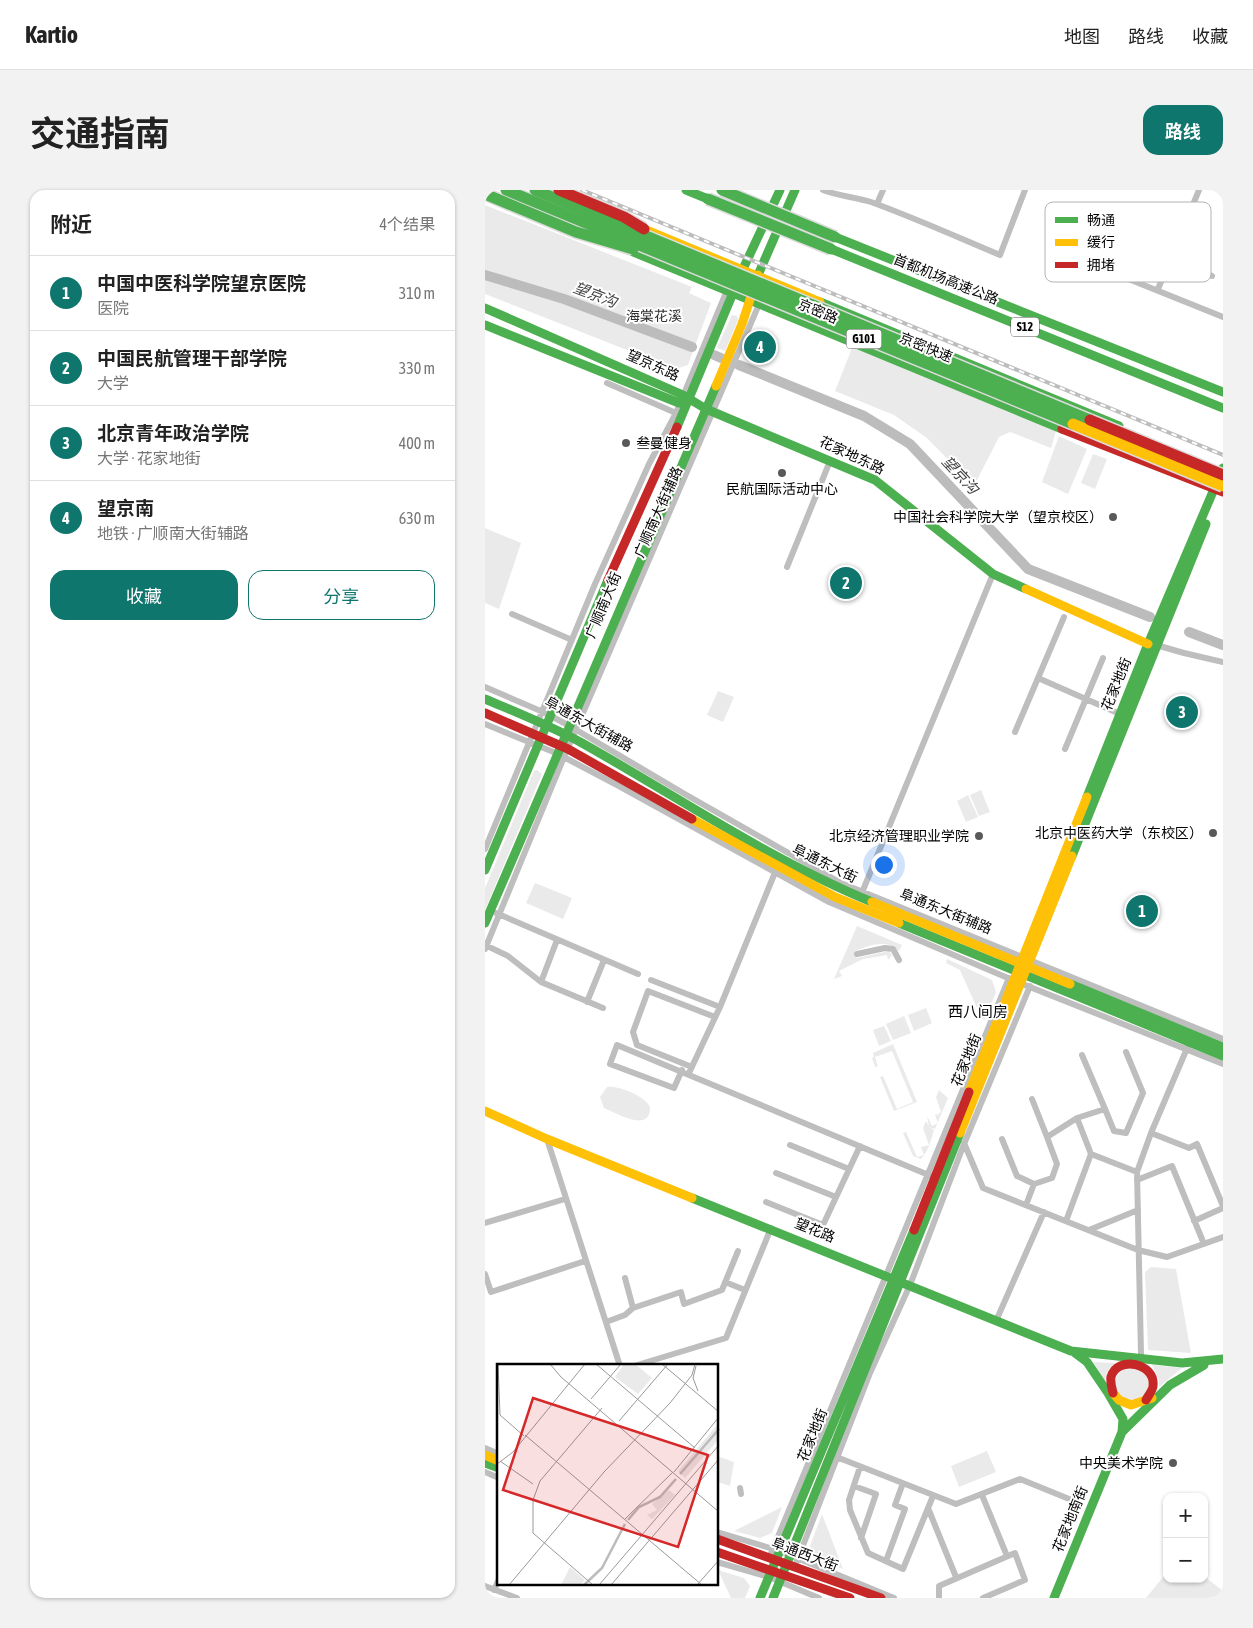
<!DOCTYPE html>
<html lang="zh">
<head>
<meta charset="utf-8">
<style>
  body { margin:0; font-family:"Asap Condensed","Noto Sans SC",sans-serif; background:#f2f2f2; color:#222 }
  .controls { position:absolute; right:15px; bottom:15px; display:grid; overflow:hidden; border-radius:10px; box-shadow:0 1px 4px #0004 }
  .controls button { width:45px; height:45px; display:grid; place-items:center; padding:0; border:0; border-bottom:1px solid #e0e0e0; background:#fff; color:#222; font:25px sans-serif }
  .you { position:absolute; left:398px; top:674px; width:18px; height:18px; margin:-12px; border:4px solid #fff; border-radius:50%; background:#1a73e8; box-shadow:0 0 0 8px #1a73e833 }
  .badge { display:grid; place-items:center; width:32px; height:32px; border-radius:50%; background:#0f766e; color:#fff; font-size:16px; font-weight:700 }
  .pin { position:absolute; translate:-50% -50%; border:2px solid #fff; box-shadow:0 1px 5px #0006 }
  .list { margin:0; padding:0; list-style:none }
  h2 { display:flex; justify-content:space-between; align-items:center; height:65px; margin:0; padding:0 20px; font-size:21px }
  h2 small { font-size:16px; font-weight:400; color:#767676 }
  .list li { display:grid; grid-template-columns:32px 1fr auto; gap:15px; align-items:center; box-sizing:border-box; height:75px; padding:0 20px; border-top:1px solid #e0e0e0 }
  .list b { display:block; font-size:19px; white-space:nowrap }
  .list p { margin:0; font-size:16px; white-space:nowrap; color:#767676 }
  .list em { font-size:16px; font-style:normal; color:#767676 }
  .actions { display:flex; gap:10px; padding:15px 20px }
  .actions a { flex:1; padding:11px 0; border:1px solid #0f766e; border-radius:15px; text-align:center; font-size:18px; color:#0f766e }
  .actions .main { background:#0f766e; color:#fff }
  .map { position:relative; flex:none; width:738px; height:1408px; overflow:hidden; border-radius:15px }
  header { display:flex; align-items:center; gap:30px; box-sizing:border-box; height:70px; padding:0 25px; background:#fff; border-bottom:1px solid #e0e0e0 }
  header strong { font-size:24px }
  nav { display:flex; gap:28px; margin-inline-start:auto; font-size:18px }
  .intro { display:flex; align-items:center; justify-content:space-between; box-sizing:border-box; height:120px; padding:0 30px }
  h1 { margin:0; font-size:35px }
  .button { padding:12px 22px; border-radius:15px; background:#0f766e; color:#fff; font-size:18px; font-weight:700 }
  main { display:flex; gap:30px; padding:0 30px }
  aside { flex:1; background:#fff; border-radius:15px; box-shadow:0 1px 4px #0004 }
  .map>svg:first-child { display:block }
</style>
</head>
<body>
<header>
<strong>Kartio</strong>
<nav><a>地图</a><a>路线</a><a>收藏</a></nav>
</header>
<div class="intro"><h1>交通指南</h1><a class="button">路线</a></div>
<main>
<aside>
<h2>附近<small>4个结果</small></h2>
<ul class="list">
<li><span class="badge">1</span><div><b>中国中医科学院望京医院</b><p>医院</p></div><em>310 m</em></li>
<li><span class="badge">2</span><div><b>中国民航管理干部学院</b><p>大学</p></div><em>330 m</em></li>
<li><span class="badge">3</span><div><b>北京青年政治学院</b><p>大学 · 花家地街</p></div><em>400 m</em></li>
<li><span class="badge">4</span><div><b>望京南</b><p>地铁 · 广顺南大街辅路</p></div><em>630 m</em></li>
</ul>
<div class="actions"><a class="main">收藏</a><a>分享</a></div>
</aside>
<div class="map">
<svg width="738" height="1408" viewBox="0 0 738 1408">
  <rect width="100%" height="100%" fill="#fff"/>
  <path fill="#eaeaea" d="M 0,15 L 207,97 L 204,103 L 226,113 L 203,175 L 190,179 L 0,104 Z
    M 247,125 L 252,126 L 253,130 L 240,161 L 232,158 Z
    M 371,148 L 573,234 L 566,258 L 525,242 L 514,247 L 489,296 L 442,248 L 409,225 L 350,201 Z
    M 574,246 L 602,259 L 583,304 L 557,292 Z
    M 608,264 L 622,269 L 610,299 L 596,293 Z
    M 0,338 L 36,353 L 14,419 L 0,413 Z
    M 233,501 L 249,507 L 238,532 L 222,525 Z
    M 52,580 L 57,584 L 0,720 L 0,698 L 49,581 Z
    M 496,600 L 505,622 L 494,626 L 485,605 Z
    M 483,605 L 493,627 L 481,632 L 472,611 Z
    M 50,693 L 87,708 L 78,729 L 41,713 Z
    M 372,736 L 417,755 L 414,761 C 401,749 385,755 370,761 L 372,768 L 404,761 L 407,765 L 403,770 L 402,765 L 378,769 L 354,781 L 357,786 L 349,789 Z
    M 462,769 L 507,790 L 511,802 L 500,830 L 497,829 L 475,780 L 461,773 Z
    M 441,818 L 447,833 L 429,841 L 423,825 Z
    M 419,826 L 426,843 L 408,850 L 401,834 Z
    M 399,836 L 406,851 L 394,856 L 388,840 Z
    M 408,854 L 432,912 L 409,921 L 395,887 L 398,886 L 412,919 L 428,912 L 407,861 L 390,867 L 393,876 L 390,877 L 387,868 L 389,867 L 388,863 Z
    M 122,897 C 133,895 160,906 165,917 C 166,944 131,923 119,918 L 115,907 Z
    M 454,900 L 463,908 L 450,939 L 444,937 L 449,940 C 446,951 443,961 436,969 L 428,966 L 418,943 L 421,942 L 432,967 L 439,965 L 436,957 L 444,955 L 438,938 L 441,931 L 444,936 L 442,926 L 447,936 L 453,933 L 450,925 L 452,924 L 454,927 L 453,924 L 456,922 L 451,907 Z
    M 666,1077 L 691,1079 L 706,1163 L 663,1160 L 660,1082 Z
    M 608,1172 L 632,1173 L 624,1179 L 620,1191 Z
    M 667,1175 L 697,1178 L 674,1197 L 674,1190 Z
    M630 1194a17 17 0 1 1 34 0a17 17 0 1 1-34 0Z
    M 502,1261 L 511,1282 L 474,1297 L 466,1276 Z
    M 232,1266 L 249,1272 L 245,1296 L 233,1292 Z
    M 297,1317 L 287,1343 L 275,1348 L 249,1341 Z
    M 337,1324 L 358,1379 L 330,1367 L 325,1356 Z
    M 233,1380 L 259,1388 L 265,1396 L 260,1408 L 246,1408 Z
    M 682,1382 L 682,1389 L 719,1389 L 719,1386 L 738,1401 L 738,1408 L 661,1408 Z"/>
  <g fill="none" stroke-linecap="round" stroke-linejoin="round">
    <path stroke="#bcbcbc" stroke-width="10" d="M 0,85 L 79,109 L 207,157
      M 229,165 L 236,168
      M 254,175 L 379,226 L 425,254 L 543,379 L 665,427
      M 704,442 L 738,455"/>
    <path stroke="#bebebe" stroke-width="6" d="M 338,0 C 353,6 370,7 386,12 C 430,28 472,47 515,65 L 540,0
      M 392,14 L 398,0
      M 564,57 L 738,127
      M 686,68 L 727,86
      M 673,99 L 714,0
      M 122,193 L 191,223
      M 302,377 L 345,271
      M 27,424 L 87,450
      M 671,455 L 699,463 L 738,472
      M 553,488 L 635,524
      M 0,497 L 58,522 L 83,535 L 198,603 L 356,693 L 738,849
      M 0,534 L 71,563 L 132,595 L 344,712 L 530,791 L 738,874
      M 530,542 L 579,427
      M 580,559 L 618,468
      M 0,659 L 110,394 L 164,274 L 191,223 L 243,98
      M 376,705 L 508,384
      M 11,723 L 153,784
      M 0,755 L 23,766 L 56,792 L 118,818
      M 0,759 L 79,567 L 275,112
      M 372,764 L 400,758 L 408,759 L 414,770
      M 166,790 L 235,817
      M 56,792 L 72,750
      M 102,812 L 119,770
      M 207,877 L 152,855 L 148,842 L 163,801 L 230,827
      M 197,880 L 189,898 L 125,874 L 132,855 L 446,986
      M 204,883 L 235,817 L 291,680
      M 547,909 L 562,947
      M 620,919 L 629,941 L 641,943 L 658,903 L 641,862
      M 666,943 L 704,958 L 712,954 L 738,1016
      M 62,949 L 135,1176
      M 517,949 L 532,986 L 549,994
      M 479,953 L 498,998 L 653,1060 L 682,1067 L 738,1047
      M 305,955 L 364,979
      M 606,964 L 652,982
      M 291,983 L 351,1007
      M 652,990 L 687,976 L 719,1054
      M 281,1012 L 338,1035 L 375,956
      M 541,1015 L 549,994 L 567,988 L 572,974 L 562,947 L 592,928 L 620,919 L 597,865
      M 581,1031 L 606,964 L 592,928
      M 709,1031 L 738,1018
      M 0,1033 L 80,1009
      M 604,1040 L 653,1020
      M 0,1084 L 6,1102 L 100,1071
      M 140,1088 L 148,1118
      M 240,1092 L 260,1100
      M 511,1131 L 559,1022
      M 121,1132 L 140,1125 L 148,1118 L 196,1102 L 199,1114 L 237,1100 L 253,1061
      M 651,1172 L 656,1164 L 652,982 L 666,943 L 703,856
      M 149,1176 L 241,1148 L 286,1038
      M 0,1258 L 14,1264
      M 349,1266 L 471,1314 L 535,1289 L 594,1313
      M 375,1277 L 364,1310 L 365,1320 L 383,1363 L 418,1379 L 448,1306
      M 0,1282 L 14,1288
      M 369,1296 L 391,1304 L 376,1348
      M 255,1298 L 256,1304
      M 497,1305 L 522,1366
      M 443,1318 L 471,1387
      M 232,1342 L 295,1361 L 409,1408
      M 285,1366 L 524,788
      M 401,1371 L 420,1319 L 410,1315 L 418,1293
      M 232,1372 L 284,1387 L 334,1408
      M 310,1376 L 385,1183 L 425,1095 L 479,954 L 545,796
      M 0,1396 L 32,1408
      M 9,1400 L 14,1389
      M 454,1408 L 454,1396 L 530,1363 L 540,1390 L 498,1408"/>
    <path stroke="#4caf50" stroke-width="9" d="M 201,0 L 223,9
      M 350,47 L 738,202
      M 141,59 L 577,239
      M 346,59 L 738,218
      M 258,79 L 295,0
      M 273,85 L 310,0
      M 335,112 L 634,236
      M 0,118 L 198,205 L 221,219 L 390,290 L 508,384 L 541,399
      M 0,135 L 194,213 L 204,210
      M 192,237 L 258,79
      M 0,509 C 33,523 66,536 97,553 C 193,607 285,670 387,712
      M 602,607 L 663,454 L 738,278
      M 587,666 L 721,334
      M 0,680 L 123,390
      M 0,733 L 231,196
      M 414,733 L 738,866
      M 585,794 L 738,857
      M 207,1008 L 586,1161 L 697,1173 L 738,1169
      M 637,1242 L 685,1195 L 719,1175
      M 0,1273 L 14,1278
      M 275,1408 L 429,1040
      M 288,1408 L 475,943
      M 569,1408 L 637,1242 L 638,1229 L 623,1203 L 602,1172 L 590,1163"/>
    <path stroke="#ffc107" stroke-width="9" d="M 65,0 L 80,6
      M 154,37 L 335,112
      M 231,196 L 257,134 L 273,85
      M 541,399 L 663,454
      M 207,629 L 350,707 L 414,733
      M 387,712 L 585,794
      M 484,902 L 602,607
      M 0,921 L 62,949 L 207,1008
      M 475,943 L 587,666
      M 628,1203 L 634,1210 L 646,1215 L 667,1208
      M 0,1265 L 14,1271"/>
    <path stroke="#c62828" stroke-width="9" d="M 577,239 L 738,302
      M 123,390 L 192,237
      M 0,523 L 83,559 L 207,629
      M 429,1040 L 484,902
      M 628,1203 C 627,1198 625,1192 626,1187 C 632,1165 671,1173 668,1196 C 668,1200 663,1206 661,1210
      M 232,1349 L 396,1408
      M 232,1362 L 365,1408"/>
    <g stroke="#bdbdbd" stroke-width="4">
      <path id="rail" d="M 97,0 L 738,265"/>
    </g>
    <use href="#rail" stroke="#fff" stroke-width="2" stroke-dasharray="5.5" stroke-linecap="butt"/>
    <g stroke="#dbdbdb" stroke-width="14" stroke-linecap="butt">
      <path id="fast-bridge" d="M 21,0 L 588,234
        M 50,0 L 605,230
        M 237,0 L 350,47
        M 0,4 L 91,42 L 148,59
        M 223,9 L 346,59"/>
    </g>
    <g stroke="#dbdbdb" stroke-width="14" stroke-linecap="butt">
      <path id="slow-bridge" d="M 588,234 L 738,296"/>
    </g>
    <g stroke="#dbdbdb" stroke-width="14" stroke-linecap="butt">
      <path id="jam-bridge" d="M 74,0 L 139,27 L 159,39
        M 605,230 L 738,285"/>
    </g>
    <use href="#fast-bridge" stroke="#4caf50" stroke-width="11"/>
    <use href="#slow-bridge" stroke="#ffc107" stroke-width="11"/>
    <use href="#jam-bridge" stroke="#c62828" stroke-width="11"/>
  </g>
  <g fill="#595959" stroke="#fff" stroke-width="2">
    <circle cx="141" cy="253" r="5"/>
    <circle cx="297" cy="283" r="5"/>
    <circle cx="628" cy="327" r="5"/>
    <circle cx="728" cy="643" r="5"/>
    <circle cx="494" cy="646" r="5"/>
    <circle cx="688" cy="1273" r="5"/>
  </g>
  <g text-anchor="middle" stroke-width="4" stroke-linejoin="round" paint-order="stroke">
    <g fill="#fff" stroke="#4c4c4c" stroke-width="1">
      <rect x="526" y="127.5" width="28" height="19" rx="4"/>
      <rect x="361.5" y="139.5" width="35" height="19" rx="4"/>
    </g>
    <g font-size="12" font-weight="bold" fill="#000">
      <text x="540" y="141">S12</text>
      <text x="379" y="153">G101</text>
    </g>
    <g font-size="14" fill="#000" stroke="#fff">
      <text transform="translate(461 89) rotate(22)" y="5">首都机场高速公路</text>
      <text transform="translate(333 121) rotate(23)" y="5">京密路</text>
      <text transform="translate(441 157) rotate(22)" y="5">京密快速</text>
      <text transform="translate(168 175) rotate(24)" y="5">望京东路</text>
      <text transform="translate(367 265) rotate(25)" y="5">花家地东路</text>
      <text transform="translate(173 322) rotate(-66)" y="5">广顺南大街辅路</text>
      <text transform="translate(118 415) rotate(-67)" y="5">广顺南大街</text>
      <text transform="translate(631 494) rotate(-68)" y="5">花家地街</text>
      <text transform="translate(104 534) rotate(29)" y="5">阜通东大街辅路</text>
      <text transform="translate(340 673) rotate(26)" y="5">阜通东大街</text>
      <text transform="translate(461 721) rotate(22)" y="5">阜通东大街辅路</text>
      <text transform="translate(481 870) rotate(-68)" y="5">花家地街</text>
      <text transform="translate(330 1040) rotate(22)" y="5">望花路</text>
      <text transform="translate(327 1245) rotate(-68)" y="5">花家地街</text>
      <text transform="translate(585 1329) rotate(-68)" y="5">花家地南街</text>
      <text transform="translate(320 1364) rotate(21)" y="5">阜通西大街</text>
    </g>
    <g font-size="14" fill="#303030" stroke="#fff">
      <text x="169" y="131">海棠花溪</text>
    </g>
    <g font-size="14" fill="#000" stroke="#fff" text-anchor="end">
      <text x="151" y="258" text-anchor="start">叁曼健身</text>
      <text x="297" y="304" text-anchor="middle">民航国际活动中心</text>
      <text x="618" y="332">中国社会科学院大学（望京校区）</text>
      <text x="718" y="648">北京中医药大学（东校区）</text>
      <text x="484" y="651">北京经济管理职业学院</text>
      <text x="678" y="1278">中央美术学院</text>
    </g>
    <g font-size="15" font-style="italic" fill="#414141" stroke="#fff">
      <text transform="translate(110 105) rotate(21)" y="5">望京沟</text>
      <text transform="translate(475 285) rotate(47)" y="5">望京沟</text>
    </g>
    <g font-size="15" fill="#000" stroke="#fff">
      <text x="493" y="827">西八间房</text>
    </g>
  </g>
  <g transform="translate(12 1174)">
    <rect width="221" height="221" fill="#fff"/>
    <path d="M 127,0 L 138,0 L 155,14 L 141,30 L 118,13 ZM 221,60 L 221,76 L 188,114 L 181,107 ZM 172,126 L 178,131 L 155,155 L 150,151 L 160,146 L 155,140 ZM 73,203 L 88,216 L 83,221 L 64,221 Z" fill="#eaeaea"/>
    <path fill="none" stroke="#bcbcbc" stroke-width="2.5" d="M 183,110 L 222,65M 131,156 L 142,143 L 163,133 L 179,115M 87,221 L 105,204 L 128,160"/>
    <path fill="none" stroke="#999" stroke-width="1" d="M 1,0 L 3,51 L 27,72M 53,0 L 64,13 L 222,148M 99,0 L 198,84M 165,0 L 222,48M 199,2 L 196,14 L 201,27M 94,35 L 124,0M 122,57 L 171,0M 28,71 L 205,221M 3,97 L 36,120M 0,100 L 16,88 L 88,0M 177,108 L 222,53M 128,155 L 176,108M 12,221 L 107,108 L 173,39 L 195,11 L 198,0M 96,221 L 36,169 L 36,136 L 43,117 L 105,44M 102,221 L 222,81M 114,221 L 222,95M 200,221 L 222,196"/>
    <path fill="#d62828" fill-opacity="0.15" stroke="#d62828" stroke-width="2.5" d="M 36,34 L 211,91 L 181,183 L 6,126 Z"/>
    <rect width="221" height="221" fill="none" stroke="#000" stroke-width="2.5"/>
  </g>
  <rect x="560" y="12" width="166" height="80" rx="8" fill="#fff" stroke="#b2b2b2" stroke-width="1"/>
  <rect x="570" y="27" width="23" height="6" fill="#4caf50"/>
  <rect x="570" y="49" width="23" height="7" fill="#ffc107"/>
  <rect x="570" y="72" width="23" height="6" fill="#c62828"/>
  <g font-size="14" fill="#000">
    <text x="602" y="35">畅通</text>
    <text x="602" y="57">缓行</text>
    <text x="602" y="80">拥堵</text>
  </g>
</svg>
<div class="controls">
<button>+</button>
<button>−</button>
</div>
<div class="you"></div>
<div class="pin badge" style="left:657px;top:721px">1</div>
<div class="pin badge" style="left:361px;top:393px">2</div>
<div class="pin badge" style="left:697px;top:522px">3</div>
<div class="pin badge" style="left:275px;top:157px">4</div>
</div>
</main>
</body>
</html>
